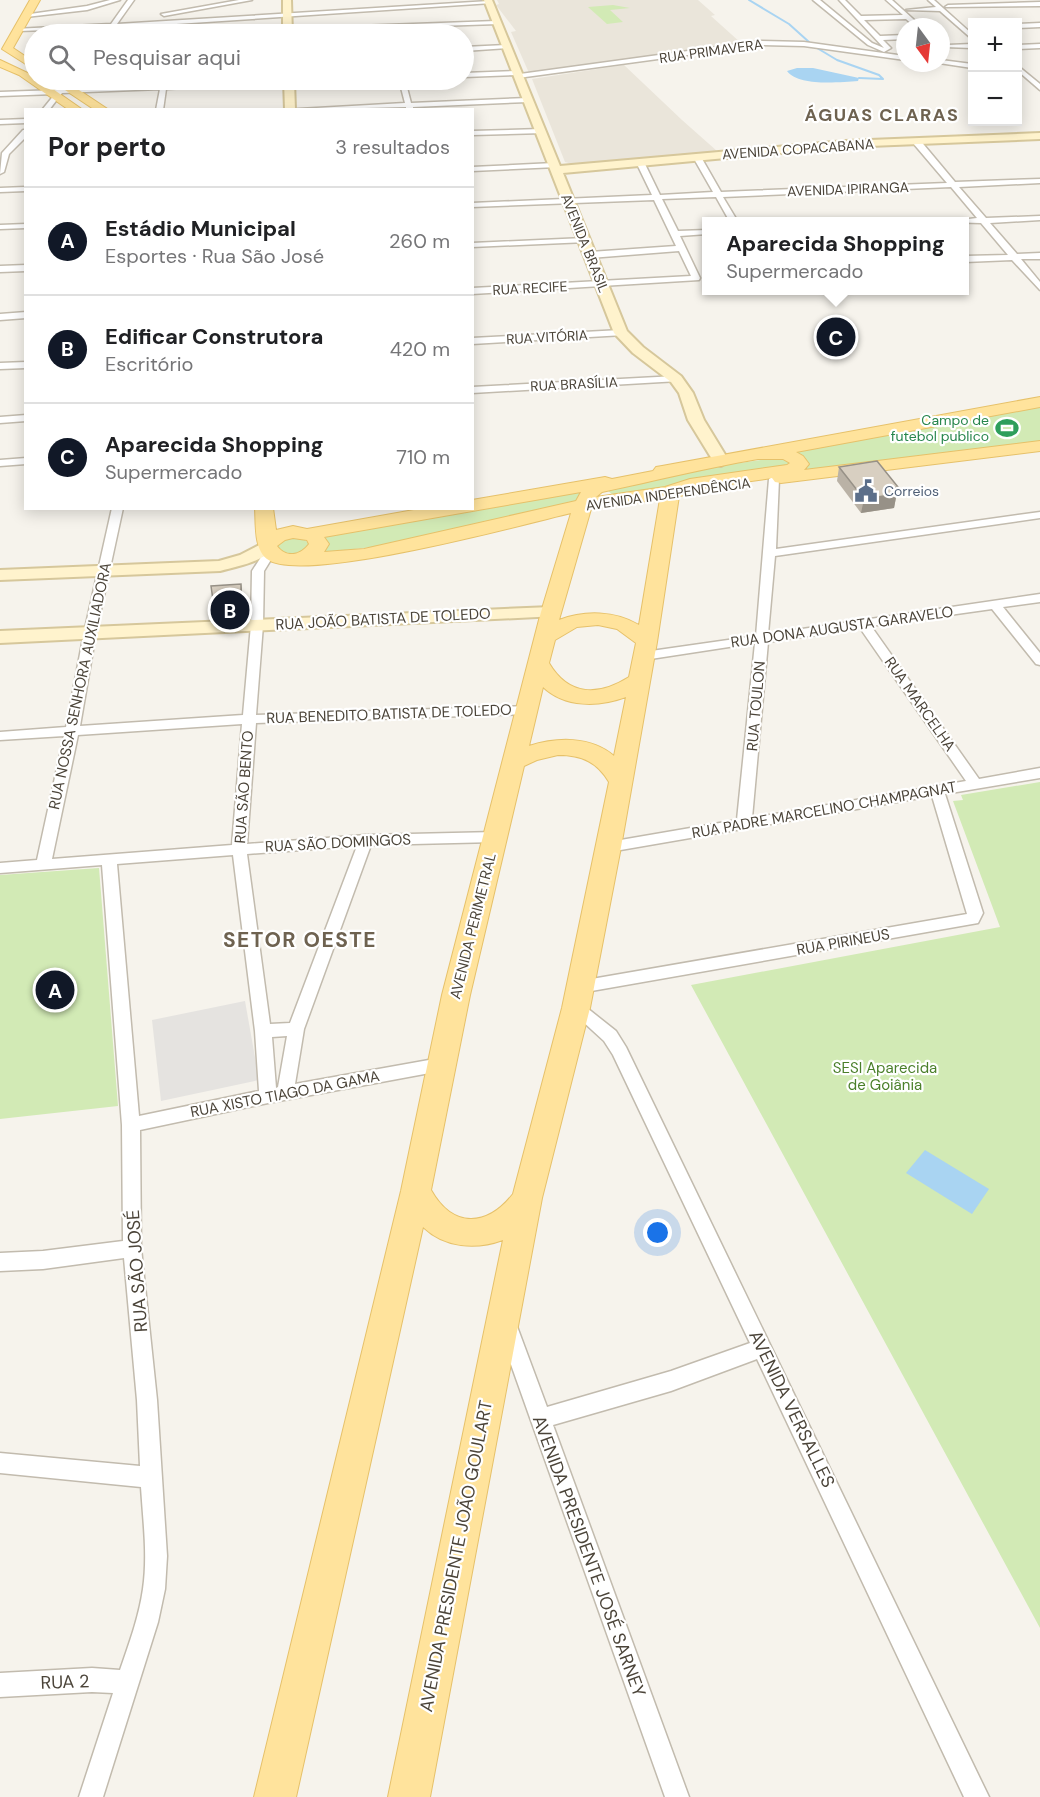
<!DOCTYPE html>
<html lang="pt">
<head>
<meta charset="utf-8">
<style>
  body { margin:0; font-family:"DM Sans",sans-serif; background:#f2f2f2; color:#202124 }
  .controls { position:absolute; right:18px; top:18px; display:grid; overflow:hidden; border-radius:0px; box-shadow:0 3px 15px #0003 }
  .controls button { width:54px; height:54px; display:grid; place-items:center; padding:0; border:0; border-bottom:2px solid #e0e0e0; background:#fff; color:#202124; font:30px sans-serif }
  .compass { position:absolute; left:896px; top:18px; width:54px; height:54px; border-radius:50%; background:#fff; box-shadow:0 3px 15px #0003; rotate:165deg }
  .you { position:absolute; left:658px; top:1233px; width:21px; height:21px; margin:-15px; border:4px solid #fff; border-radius:50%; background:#1a73e8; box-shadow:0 0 0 9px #1a73e833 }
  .badge { display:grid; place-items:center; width:39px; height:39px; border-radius:50%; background:#111827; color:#fff; font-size:20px; font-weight:700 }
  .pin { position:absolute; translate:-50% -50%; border:3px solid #fff; box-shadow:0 2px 6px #0006 }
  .popup { position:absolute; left:702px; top:217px; width:267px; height:78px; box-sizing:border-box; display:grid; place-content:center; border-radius:0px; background:#fff; filter:drop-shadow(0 2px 4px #0005); font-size:20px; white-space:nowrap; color:#757577 }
  .popup b { font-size:22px; color:#202124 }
  .popup::after { content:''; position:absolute; left:50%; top:100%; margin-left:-12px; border:12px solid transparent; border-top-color:#fff }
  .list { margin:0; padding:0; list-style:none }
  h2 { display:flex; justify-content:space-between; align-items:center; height:78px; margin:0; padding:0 24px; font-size:26px }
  h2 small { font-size:20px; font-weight:400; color:#757577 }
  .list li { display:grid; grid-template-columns:39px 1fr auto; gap:18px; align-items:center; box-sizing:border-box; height:108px; padding:0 24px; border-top:2px solid #e0e0e0 }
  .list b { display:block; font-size:22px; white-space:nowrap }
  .list p { margin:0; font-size:20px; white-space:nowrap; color:#757577 }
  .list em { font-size:20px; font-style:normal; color:#757577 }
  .icon { flex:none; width:33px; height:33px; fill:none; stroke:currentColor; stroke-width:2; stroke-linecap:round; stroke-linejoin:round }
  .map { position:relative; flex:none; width:1040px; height:1797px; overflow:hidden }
  .search { position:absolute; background:#fff; box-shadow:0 3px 15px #0003; left:24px; top:24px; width:450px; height:66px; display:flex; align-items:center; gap:15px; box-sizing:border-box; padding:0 21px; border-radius:33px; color:#757577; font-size:22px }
  .panel { position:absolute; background:#fff; box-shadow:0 3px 15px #0003; left:24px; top:108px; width:450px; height:402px; border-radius:0px }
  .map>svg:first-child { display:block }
</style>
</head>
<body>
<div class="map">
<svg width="1040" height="1797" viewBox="0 0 1040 1797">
  <rect width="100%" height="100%" fill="#f6f3ec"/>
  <path fill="#eae5da" d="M 497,0 L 698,0 L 715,15 L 711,16 L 741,43 L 529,73 L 511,32 L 516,31 L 496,5 L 499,4 Z
    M 624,65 L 682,120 L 717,151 L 572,164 L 565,162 L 532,79 Z"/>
  <path fill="#d2eab5" d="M 613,5 L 630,8 L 610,10 L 623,22 L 607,24 L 588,7 Z
    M 1040,404 L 1040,441 L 804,471 L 807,466 L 806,462 L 792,452 Z
    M 782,457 L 794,463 L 788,469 L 672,485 L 666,489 L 613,495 L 607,490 L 727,462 L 740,463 Z
    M 591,487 L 579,501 L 381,546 L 319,553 L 325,544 L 322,533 L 346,532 Z
    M 301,537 L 310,544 L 299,555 L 279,553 L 276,543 L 279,540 Z
    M 1040,782 L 1040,1628 L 691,985 L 1000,927 L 953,801 L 963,800 L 961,795 Z
    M 99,868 L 118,1106 L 0,1119 L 0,875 Z"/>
  <path fill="#e5e3e0" d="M 245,1001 L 259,1080 L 161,1101 L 152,1020 Z"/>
  <path fill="#a9d4f2" d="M 797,68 L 813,68 L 859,78 L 858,81 C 840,82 799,87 787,71 Z
    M 925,1150 L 989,1189 L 972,1214 L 906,1173 Z"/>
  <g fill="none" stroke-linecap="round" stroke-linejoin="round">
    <path stroke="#a9d4f2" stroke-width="2" d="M 749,0 L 789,24 L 809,42
      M 817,48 L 837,60 L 879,75 L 883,79 L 859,78"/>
    <g stroke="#c2bbae" stroke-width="3">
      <path id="street" d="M 110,0 L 120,0 L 87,10 L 26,17 L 23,15 L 87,6 Z
        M 128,0 L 134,0 L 117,24 L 489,1 L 492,3 L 115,28 L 110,32 L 107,30 L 108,28 L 18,31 L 15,29 L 111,24 Z
        M 239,0 L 252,0 L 164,16 L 161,14 Z
        M 813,0 L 820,0 L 872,43 L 884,48 L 839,0 L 845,0 L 861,16 L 903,15 L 886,0 L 892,0 L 922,27 L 915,27 L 906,19 L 864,20 L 880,36 L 905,35 L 905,39 L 883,40 L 891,48 L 884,52 L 868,45 Z
        M 928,0 L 934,0 L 972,34 L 972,39 L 940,11 L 906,10 L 936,7 Z
        M 1040,2 L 1040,6 L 945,7 L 948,5 Z
        M 496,21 L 498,24 L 192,34 L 195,32 Z
        M 1040,23 L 1040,27 L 1018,28 L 1018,24 Z
        M 761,41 L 804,42 L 905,56 L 905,60 L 804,46 L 761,45 L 518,78 L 515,75 L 464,77 L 464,73 L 517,71 L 520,74 Z
        M 972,44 L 972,48 L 945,47 L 948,45 Z
        M 1040,44 L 1040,48 L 1018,49 L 1018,45 Z
        M 506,45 L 508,48 L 464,51 L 464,47 Z
        M 941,60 L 972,64 L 972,68 L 939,63 Z
        M 1018,66 L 1040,84 L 1040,90 L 1018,71 Z
        M 67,80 L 73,80 L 66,89 L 161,85 L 162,80 L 168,80 L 167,85 L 347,80 L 166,89 L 163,110 L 156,110 L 160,89 L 62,93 L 49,110 L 42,110 L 55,94 L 0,96 L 0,92 L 58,90 Z
        M 399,80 L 405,80 L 411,103 L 528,98 L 531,100 L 528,102 L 413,107 L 413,110 L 406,110 L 406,107 L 281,110 L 405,103 Z
        M 26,119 L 26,123 L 0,124 L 0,120 Z
        M 541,129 L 544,133 L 472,135 L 472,131 Z
        M 23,130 L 26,130 L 26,137 L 9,154 L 4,172 L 0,174 L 2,153 Z
        M 913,139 L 919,139 L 955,182 L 1040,179 L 1040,183 L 959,187 L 986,218 L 1040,216 L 1040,220 L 990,223 L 1017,254 L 1040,253 L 1040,259 L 1021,259 L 1040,282 L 1040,290 L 1012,260 L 965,262 L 965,256 L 1008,255 L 981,223 L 944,222 L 977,218 L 951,187 L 723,197 L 738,222 L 730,222 L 716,197 L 662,199 L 678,231 L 707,230 L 707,234 L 680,236 L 700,278 L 699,280 L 472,294 L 472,288 L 691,276 L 679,251 L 590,258 L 586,255 L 590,252 L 676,246 L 654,200 L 472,207 L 472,203 L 652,195 L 636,162 L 640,160 L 644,162 L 660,195 L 713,192 L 693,157 L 697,155 L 701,157 L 721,192 L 947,183 L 913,143 Z
        M 554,163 L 557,167 L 472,171 L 472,167 Z
        M 26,187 L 26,191 L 0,192 L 0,188 Z
        M 26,224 L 26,228 L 0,229 L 0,225 Z
        M 584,238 L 588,240 L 587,242 L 472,247 L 472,243 Z
        M 26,265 L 26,271 L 0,272 L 0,266 Z
        M 26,312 L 26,318 L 0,320 L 0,314 Z
        M 621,330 L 624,331 L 624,335 L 472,344 L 472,338 Z
        M 26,362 L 26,368 L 0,369 L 0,363 Z
        M 676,376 L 681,379 L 679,381 L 472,393 L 472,387 Z
        M 26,415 L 26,421 L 0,423 L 0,417 Z
        M 26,458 L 26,464 L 0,466 L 0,460 Z
        M 774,476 L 779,479 L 776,549 L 1040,512 L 1040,518 L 775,556 L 768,634 L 1040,594 L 1040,602 L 1003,607 L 1040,653 L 1040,665 L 1036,664 L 992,609 L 871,626 L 979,779 L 1040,768 L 1040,778 L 945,794 L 983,913 L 978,923 L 580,993 L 574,991 L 572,987 L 574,983 L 580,981 L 967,914 L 932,796 L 609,852 L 602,847 L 609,842 L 737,820 L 755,643 L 644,660 L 638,656 L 644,652 L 756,636 L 769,479 ZM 860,628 L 966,781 L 752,818 L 768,642 Z
        M 112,508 L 123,508 L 96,633 L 80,726 L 243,715 L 251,625 L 252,571 L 265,551 L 269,550 L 275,553 L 264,571 L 263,625 L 256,715 L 527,706 L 534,710 L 527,714 L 256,723 L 247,844 L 366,835 L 496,832 L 503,837 L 496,842 L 371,845 L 304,1029 L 295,1084 L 440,1058 L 446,1060 L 448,1065 L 446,1070 L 268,1103 L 140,1130 L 141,1248 L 157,1400 L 167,1556 L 165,1589 L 158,1622 L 103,1797 L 79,1797 L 113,1693 L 92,1692 L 0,1697 L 0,1673 L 92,1668 L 120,1670 C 129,1644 139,1617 143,1589 C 148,1555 143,1520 141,1487 L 0,1473 L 0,1453 L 140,1466 L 137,1400 L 124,1258 L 43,1269 L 0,1271 L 0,1253 L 43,1251 L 123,1241 L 122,1125 L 102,865 L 0,873 L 0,863 L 37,860 L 64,736 L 0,740 L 0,732 L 66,727 L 84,633 ZM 242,724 L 232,845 L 52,859 L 78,735 ZM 357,846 L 290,1023 L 270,1024 L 247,854 ZM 233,855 L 255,1031 L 259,1091 L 139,1116 L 117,864 ZM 287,1036 L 278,1087 L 276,1088 L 272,1037 Z
        M 576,1002 L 582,1004 L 616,1031 L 626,1047 L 989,1797 L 964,1797 L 757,1359 L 671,1391 L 553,1425 L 689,1797 L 665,1797 L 498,1328 L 501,1321 L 508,1319 L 515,1321 L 547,1407 L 671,1371 L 750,1343 L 613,1055 L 604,1041 L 568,1008 L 570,1004 Z"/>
    </g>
    <g stroke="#d6c79b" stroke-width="4">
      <path id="secondary" d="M 283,0 L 291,0 L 292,34 L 283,34 Z
        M 484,0 L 492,0 L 560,166 L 845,141 L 1040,133 L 1040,139 L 845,147 L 563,173 L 627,331 L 643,347 L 681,376 L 693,393 L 704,420 L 729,461 L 721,466 L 715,464 L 688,420 L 679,393 L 671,382 L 633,353 L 614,333 Z
        M 284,80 L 294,80 L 295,110 L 285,110 Z
        M 267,541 L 273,542 L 276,546 C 263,562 239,566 220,571 L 0,580 L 0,570 L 219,561 L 240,555 Z
        M 551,607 L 557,608 L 560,612 L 557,616 L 0,643 L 0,631 Z"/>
    </g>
    <g stroke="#e6c16a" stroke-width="2">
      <path id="primary" d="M 30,0 L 40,0 L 13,48 L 34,62 L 34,68 L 32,68 L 2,49 Z
        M 0,60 L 34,76 L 34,80 L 40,80 L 83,110 L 69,110 L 19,75 L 0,67 Z
        M 66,83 L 70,84 L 109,110 L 95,110 L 62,88 L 62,84 Z
        M 1040,397 L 1040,407 L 796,452 L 803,456 L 809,464 L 804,470 L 1040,441 L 1040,451 L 781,483 L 775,482 L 772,478 L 694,489 L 691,494 L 679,496 L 657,642 L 621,847 L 590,1008 L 542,1198 L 430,1797 L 388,1797 L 503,1240 C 476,1250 445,1248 423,1227 L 296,1797 L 254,1797 L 401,1191 L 442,995 L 541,612 L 571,513 C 521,525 301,585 267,559 C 254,549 256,525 255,508 L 273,508 L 276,530 L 293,526 L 307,529 L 425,508 L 472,508 L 472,500 L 605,477 L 612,479 L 653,471 L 656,467 L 662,466 ZM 758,459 L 783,459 L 790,463 L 787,465 L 690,479 L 665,487 L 596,497 L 602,492 C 654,481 705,468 758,459 ZM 581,492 L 576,501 L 364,549 L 324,552 L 329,544 L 324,537 ZM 660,499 L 639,625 C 615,611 585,610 559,620 L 591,509 ZM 293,538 L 307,540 L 309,544 C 300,556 286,558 277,546 L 285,540 ZM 598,625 L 617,629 L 636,643 L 629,677 C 599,696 569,697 549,663 L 555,640 L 577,627 ZM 543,687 C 565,708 599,707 626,697 L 614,756 C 591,736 557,737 529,746 ZM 558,755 C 582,755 597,762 609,782 L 562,1008 L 513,1194 C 487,1227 453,1229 431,1190 L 470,995 L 524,766 L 537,760 Z"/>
    </g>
    <use href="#street" fill="#fff" fill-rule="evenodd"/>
    <use href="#secondary" fill="#fff3cd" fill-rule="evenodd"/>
    <use href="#primary" fill="#ffe39c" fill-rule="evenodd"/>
  </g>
  <path fill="#bab2a6" d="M 839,467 L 898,487 L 894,508 L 861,513 L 837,481 Z
    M 241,584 L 244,603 L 245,615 L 241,618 L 217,619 L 213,600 Z"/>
  <path fill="#979187" d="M 898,487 L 894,508 L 861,513 L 864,499 L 893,488 Z
    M 241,584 L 244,603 L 245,615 L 241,618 L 237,598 Z"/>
  <path fill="#d8cfc1" stroke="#979187" stroke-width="1.5" d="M 877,461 L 898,487 L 893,488 L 897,494 L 864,499 L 839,467 Z
    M 241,584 L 241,595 L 237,598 L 213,600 L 211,586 Z"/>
  <defs>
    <g id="stadium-bare" transform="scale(1.8)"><path d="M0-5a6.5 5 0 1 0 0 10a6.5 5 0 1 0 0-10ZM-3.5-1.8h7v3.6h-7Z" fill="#2e9e5b" stroke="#fff" stroke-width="2.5" paint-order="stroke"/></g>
    <g id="civic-bare" transform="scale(1.8)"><path d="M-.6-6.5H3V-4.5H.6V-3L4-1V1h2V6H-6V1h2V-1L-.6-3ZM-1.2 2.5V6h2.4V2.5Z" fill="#5c6f8a" stroke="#fff" stroke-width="2.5" paint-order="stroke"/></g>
  </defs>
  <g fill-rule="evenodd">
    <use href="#stadium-bare" x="1007" y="428"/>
    <use href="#civic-bare" x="866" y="491"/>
  </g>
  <g text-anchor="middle" stroke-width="4.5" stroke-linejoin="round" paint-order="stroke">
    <g font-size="14" fill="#4b4439" stroke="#fff">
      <text transform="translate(711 51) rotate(-8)" y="5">RUA PRIMAVERA</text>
      <text transform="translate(798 149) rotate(-4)" y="5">AVENIDA COPACABANA</text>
      <text transform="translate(848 189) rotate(-2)" y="5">AVENIDA IPIRANGA</text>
      <text transform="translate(585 243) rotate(68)" y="5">AVENIDA BRASIL</text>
      <text transform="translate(530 288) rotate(-3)" y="5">RUA RECIFE</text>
      <text transform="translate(547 337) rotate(-3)" y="5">RUA VITÓRIA</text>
      <text transform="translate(574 384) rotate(-3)" y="5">RUA BRASÍLIA</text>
      <text transform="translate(668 494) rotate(-8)" y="5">AVENIDA INDEPENDÊNCIA</text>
    </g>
    <g font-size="14" fill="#27864d" stroke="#fff" text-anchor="end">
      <text x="989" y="425">Campo de<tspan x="989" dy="16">futebol publico</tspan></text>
    </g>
    <g font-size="14" fill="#4e5e75" stroke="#fff" text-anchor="start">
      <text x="884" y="496">Correios</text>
    </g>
    <g font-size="15" fill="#4b4439" stroke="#fff">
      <text transform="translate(383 619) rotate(-3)" y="5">RUA JOÃO BATISTA DE TOLEDO</text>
      <text transform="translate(842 627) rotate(-8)" y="5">RUA DONA AUGUSTA GARAVELO</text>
      <text transform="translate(80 686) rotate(-78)" y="5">RUA NOSSA SENHORA AUXILIADORA</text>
      <text transform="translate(920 704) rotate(55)" y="5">RUA MARCELHA</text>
      <text transform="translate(756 706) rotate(-85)" y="5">RUA TOULON</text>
      <text transform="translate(389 714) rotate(-2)" y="5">RUA BENEDITO BATISTA DE TOLEDO</text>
      <text transform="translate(244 787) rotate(-86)" y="5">RUA SÃO BENTO</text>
      <text transform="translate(824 810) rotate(-10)" y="5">RUA PADRE MARCELINO CHAMPAGNAT</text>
      <text transform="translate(338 843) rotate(-3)" y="5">RUA SÃO DOMINGOS</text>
      <text transform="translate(473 926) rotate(-76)" y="5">AVENIDA PERIMETRAL</text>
      <text transform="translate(843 942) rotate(-10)" y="5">RUA PIRINEUS</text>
      <text transform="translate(285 1094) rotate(-11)" y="5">RUA XISTO TIAGO DA GAMA</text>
    </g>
    <g font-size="15" fill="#4a7f2a" stroke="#fff">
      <text x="885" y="1073">SESI Aparecida<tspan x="885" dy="17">de Goiânia</tspan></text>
    </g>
    <g font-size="18" font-weight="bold" letter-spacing="1.5" fill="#6e6250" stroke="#fff">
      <text x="882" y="121">ÁGUAS CLARAS</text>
    </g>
    <g font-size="18" fill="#4b4439" stroke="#fff">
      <text transform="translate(137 1271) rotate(-94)" y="6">RUA SÃO JOSÉ</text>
      <text transform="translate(792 1409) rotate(64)" y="6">AVENIDA VERSALLES</text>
      <text transform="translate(456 1556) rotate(-79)" y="6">AVENIDA PRESIDENTE JOÃO GOULART</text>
      <text transform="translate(589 1556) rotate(70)" y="6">AVENIDA PRESIDENTE JOSÉ SARNEY</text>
      <text transform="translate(65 1682) rotate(-2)" y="6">RUA 2</text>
    </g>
    <g font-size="21" font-weight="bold" letter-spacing="1.5" fill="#6e6250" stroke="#fff">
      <text x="300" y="947">SETOR OESTE</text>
    </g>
  </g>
</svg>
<div class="controls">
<button>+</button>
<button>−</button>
</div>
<svg class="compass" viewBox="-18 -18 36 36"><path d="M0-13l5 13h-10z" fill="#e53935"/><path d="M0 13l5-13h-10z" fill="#757577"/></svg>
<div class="you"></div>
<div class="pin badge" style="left:55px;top:990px">A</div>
<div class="pin badge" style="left:230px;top:610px">B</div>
<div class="pin badge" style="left:836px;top:337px">C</div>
<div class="popup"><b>Aparecida Shopping</b>Supermercado</div>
<div class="search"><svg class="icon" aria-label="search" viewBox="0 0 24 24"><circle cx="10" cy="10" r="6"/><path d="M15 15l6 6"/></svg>Pesquisar aqui</div>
<section class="panel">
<h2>Por perto<small>3 resultados</small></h2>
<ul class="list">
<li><span class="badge">A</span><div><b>Estádio Municipal</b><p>Esportes · Rua São José</p></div><em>260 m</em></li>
<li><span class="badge">B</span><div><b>Edificar Construtora</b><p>Escritório</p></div><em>420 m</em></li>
<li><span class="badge">C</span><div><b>Aparecida Shopping</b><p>Supermercado</p></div><em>710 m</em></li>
</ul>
</section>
</div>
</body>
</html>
